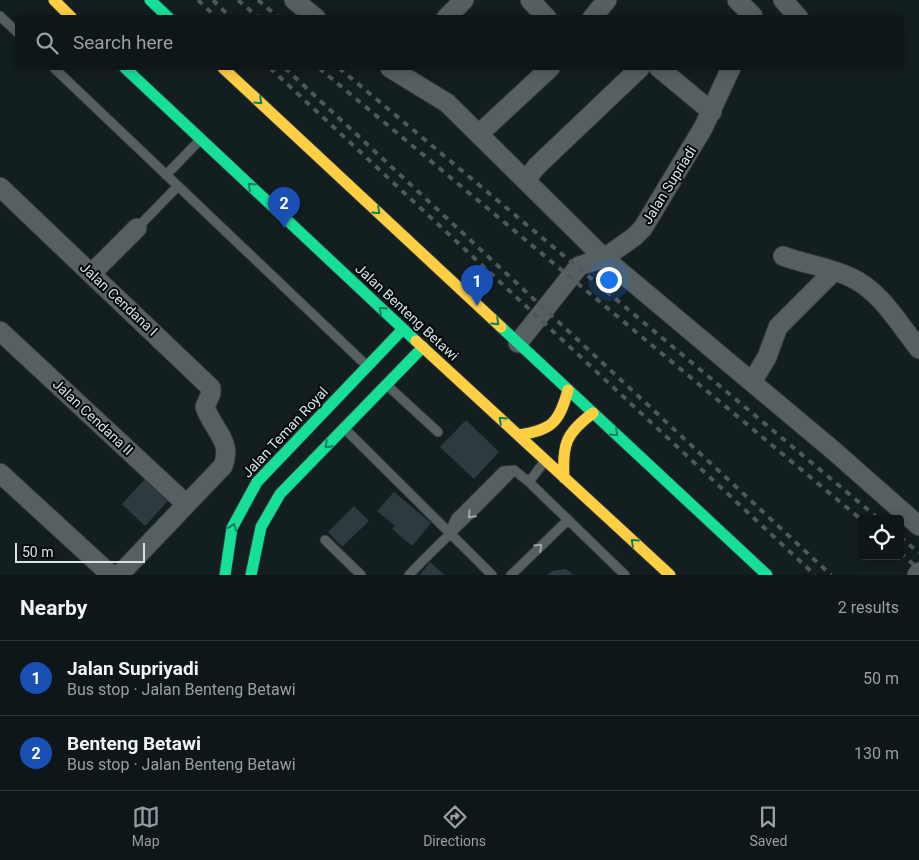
<!DOCTYPE html>
<html lang="en">
<head>
<meta charset="utf-8">
<style>
  body { margin:0; font-family:Roboto,sans-serif; background:#171f22; color:#f1f3f6 }
  .controls { position:absolute; right:15px; bottom:15px; display:grid; overflow:hidden; border-radius:5px; box-shadow:0 2px 12px #0003 }
  .controls button { width:45px; height:45px; display:grid; place-items:center; padding:0; border:0; border-bottom:1px solid #2e3538; background:#0e1619; color:#f1f3f6; font:25px sans-serif }
  .scale { position:absolute; left:15px; bottom:12px; width:130px; box-sizing:border-box; padding-left:5px; border:2px solid #d6e2e6; border-top:0; font-size:14px; line-height:18px; white-space:nowrap; color:#d6e2e6; -webkit-text-stroke:4px #03090c; paint-order:stroke }
  .you { position:absolute; left:608px; top:279px; width:18px; height:18px; margin:-12px; border:4px solid #fff; border-radius:50%; background:#1a73e8; box-shadow:0 0 0 8px #1a73e833 }
  .badge { display:grid; place-items:center; width:32px; height:32px; border-radius:50%; background:#929da1; color:#fff; font-size:16px; font-weight:700 }
  .pin { position:absolute; translate:-50% -41px; filter:drop-shadow(0 1px 2px #0008) }
  .pin::after { content:''; position:absolute; top:26px; width:18px; height:15px; background:inherit; clip-path:polygon(0 0,100% 0,50% 100%) }
  .list { margin:0; padding:0; list-style:none }
  h2 { display:flex; justify-content:space-between; align-items:center; height:65px; margin:0; padding:0 20px; font-size:21px }
  h2 small { font-size:16px; font-weight:400; color:#9b9fa2 }
  .list li { display:grid; grid-template-columns:32px 1fr auto; gap:15px; align-items:center; box-sizing:border-box; height:75px; padding:0 20px; border-top:1px solid #2e3538 }
  .list b { display:block; font-size:19px; white-space:nowrap }
  .list p { margin:0; font-size:16px; white-space:nowrap; color:#9b9fa2 }
  .list em { font-size:16px; font-style:normal; color:#9b9fa2 }
  .icon { flex:none; width:28px; height:28px; fill:none; stroke:currentColor; stroke-width:2; stroke-linecap:round; stroke-linejoin:round }
  .map { position:relative; flex:none; width:919px; height:575px; overflow:hidden }
  .search { position:absolute; background:#0e1619; box-shadow:0 2px 12px #0003; left:15px; right:15px; top:15px; height:55px; display:flex; align-items:center; gap:12px; box-sizing:border-box; padding:0 18px; border-radius:5px; color:#9b9fa2; font-size:19px }
  .sheet { height:215px; background:#0e1619 }
  nav { display:flex; justify-content:space-around; align-items:center; box-sizing:border-box; height:70px; border-top:1px solid #2e3538; background:#0e1619; font-size:14px; color:#9b9fa2 }
  nav a { display:grid; justify-items:center; gap:2px }
  nav .on { color:#929da1 }
  .map>svg:first-child { display:block }
</style>
</head>
<body>
<div class="map">
<svg width="919" height="575" viewBox="0 0 919 575">
  <rect width="100%" height="100%" fill="#131e21"/>
  <path fill="#2d3b3f" d="M 466,420 L 499,452 L 474,479 L 440,447 Z
    M 145,479 L 168,501 L 145,526 L 122,504 Z
    M 394,492 L 431,523 L 412,546 L 392,529 L 395,526 L 377,511 Z
    M 354,506 L 369,521 L 342,547 L 328,532 Z
    M 430,562 L 445,575 L 420,575 Z
    M 566,569 L 574,575 L 547,575 L 552,571 Z"/>
  <g fill="none" stroke-linecap="round" stroke-linejoin="round">
    <g stroke="#30373b" stroke-width="11">
      <path id="lane" d="M 0,16 L 18,33
        M 54,68 L 365,364
        M 166,175 L 199,141
        M 137,228 L 178,186
        M 389,387 L 438,432
        M 346,430 L 492,575
        M 514,470 L 529,482 L 625,575
        M 529,482 L 544,462
        M 450,531 L 456,518 L 503,471 L 514,470
        M 325,540 L 361,575
        M 409,575 C 443,539 480,507 514,470
        M 511,575 L 568,520"/>
    </g>
    <g stroke="#30373b" stroke-width="21">
      <path id="street" d="M 294,0 L 316,18
        M 530,0 L 547,18
        M 737,0 L 753,16
        M 783,0 L 799,18
        M 446,18 L 464,0
        M 592,18 L 607,0
        M 390,68 L 447,103 L 604,258 L 834,451 L 919,526
        M 659,68 L 712,112
        M 480,133 L 550,68
        M 526,180 L 537,166 L 640,68
        M 0,187 L 211,388 L 211,393 L 205,407 C 213,430 233,441 223,466 L 119,575
        M 783,256 C 804,264 832,268 850,277 C 881,291 899,324 919,349
        M 92,273 L 137,228
        M 0,331 L 185,503
        M 518,343 L 579,266 L 604,258 L 634,237 L 643,228 L 703,128 L 731,68
        M 752,382 L 767,357 L 778,327 L 833,272
        M 0,473 L 111,575
        M 917,575 L 919,572"/>
    </g>
    <g stroke="#30373b" stroke-width="13">
      <path id="fast" d="M 150,0 L 169,18
        M 125,68 L 416,341
        M 501,327 L 767,575
        M 225,575 L 232,528 L 257,482 L 403,329
        M 251,575 L 261,527 L 280,494 L 423,347"/>
    </g>
    <g stroke="#30373b" stroke-width="13">
      <path id="slow" d="M 54,0 L 72,18
        M 223,68 L 501,327
        M 416,341 L 670,575
        M 518,435 C 552,430 559,423 568,390
        M 564,478 C 562,444 566,433 593,413"/>
    </g>
    <use href="#lane" stroke="#565f62" stroke-width="9"/>
    <use href="#street" stroke="#565f62" stroke-width="19"/>
    <use href="#fast" stroke="#16e098" stroke-width="11"/>
    <use href="#slow" stroke="#ffcf43" stroke-width="11"/>
    <path stroke="#4e5759" stroke-width="4" stroke-dasharray="6 6" stroke-linecap="butt" d="M 198,0 L 217,18
      M 213,0 L 231,18
      M 238,0 L 259,18
      M 258,0 L 279,18
      M 270,68 L 815,575
      M 285,68 L 831,575
      M 319,68 L 863,521
      M 339,68 L 879,519
      M 900,537 L 919,553
      M 900,553 L 919,569"/>
  </g>
  <defs><path id="oneway-chevron" d="M-2-3.5L2.5 0L-2 3.5" fill="none" stroke-width="1.6" stroke-linecap="round" stroke-linejoin="round" transform="scale(1.25)"/></defs>
  <g stroke="#0d7f59">
    <use href="#oneway-chevron" transform="translate(259 101) rotate(43)"/>
    <use href="#oneway-chevron" transform="translate(251 186) rotate(-137)"/>
    <use href="#oneway-chevron" transform="translate(377 211) rotate(43)"/>
    <use href="#oneway-chevron" transform="translate(382 310) rotate(-137)"/>
    <use href="#oneway-chevron" transform="translate(496 322) rotate(43)"/>
    <use href="#oneway-chevron" transform="translate(502 420) rotate(-137)"/>
    <use href="#oneway-chevron" transform="translate(615 433) rotate(43)"/>
    <use href="#oneway-chevron" transform="translate(328 445) rotate(135)"/>
    <use href="#oneway-chevron" transform="translate(233 527) rotate(-70)"/>
    <use href="#oneway-chevron" transform="translate(634 542) rotate(-138)"/>
  </g>
  <g stroke="#9ca7ab">
    <use href="#oneway-chevron" transform="translate(471 515) rotate(134)"/>
    <use href="#oneway-chevron" transform="translate(539 547) rotate(-43)"/>
  </g>
  <g text-anchor="middle" stroke-width="4" stroke-linejoin="round" paint-order="stroke">
    <g font-size="14" fill="#d6e2e6" stroke="#03090c">
      <text transform="translate(669 185) rotate(-58)" y="5">Jalan Supriadi</text>
      <text transform="translate(119 299) rotate(43)" y="5">Jalan Cendana I</text>
      <text transform="translate(407 312) rotate(43)" y="5">Jalan Benteng Betawi</text>
      <text transform="translate(93 417) rotate(43)" y="5">Jalan Cendana II</text>
      <text transform="translate(285 432) rotate(-47)" y="5">Jalan Teman Royal</text>
    </g>
  </g>
</svg>
<div class="controls">
<button><svg class="icon" aria-label="locate" viewBox="0 0 24 24"><circle cx="12" cy="12" r="6"/><path d="M12 2v4M12 18v4M2 12h4M18 12h4"/></svg></button>
</div>
<div class="scale">50 m</div>
<div class="you"></div>
<div class="pin badge" style="left:477px;top:306px;background:#1a4fb4">1</div>
<div class="pin badge" style="left:284px;top:228px;background:#1a4fb4">2</div>
<div class="search"><svg class="icon" aria-label="search" viewBox="0 0 24 24"><circle cx="10" cy="10" r="6"/><path d="M15 15l6 6"/></svg>Search here</div>
</div>
<section class="sheet">
<h2>Nearby<small>2 results</small></h2>
<ul class="list">
<li><span class="badge" style="background:#1a4fb4">1</span><div><b>Jalan Supriyadi</b><p>Bus stop · Jalan Benteng Betawi</p></div><em>50 m</em></li>
<li><span class="badge" style="background:#1a4fb4">2</span><div><b>Benteng Betawi</b><p>Bus stop · Jalan Benteng Betawi</p></div><em>130 m</em></li>
</ul>
</section>
<nav>
<a class="on"><svg class="icon" aria-label="map" viewBox="0 0 24 24"><path d="M3 6l6-2 6 2 6-2v14l-6 2-6-2-6 2zM9 4v14M15 6v14"/></svg>Map</a>
<a><svg class="icon" aria-label="directions" viewBox="0 0 24 24"><path d="M12 3l9 9-9 9-9-9zM9 14v-3h6M13 9l2 2-2 2"/></svg>Directions</a>
<a><svg class="icon" aria-label="saved" viewBox="0 0 24 24"><path d="M7 4h10v16l-5-4-5 4z"/></svg>Saved</a>
</nav>
</body>
</html>
